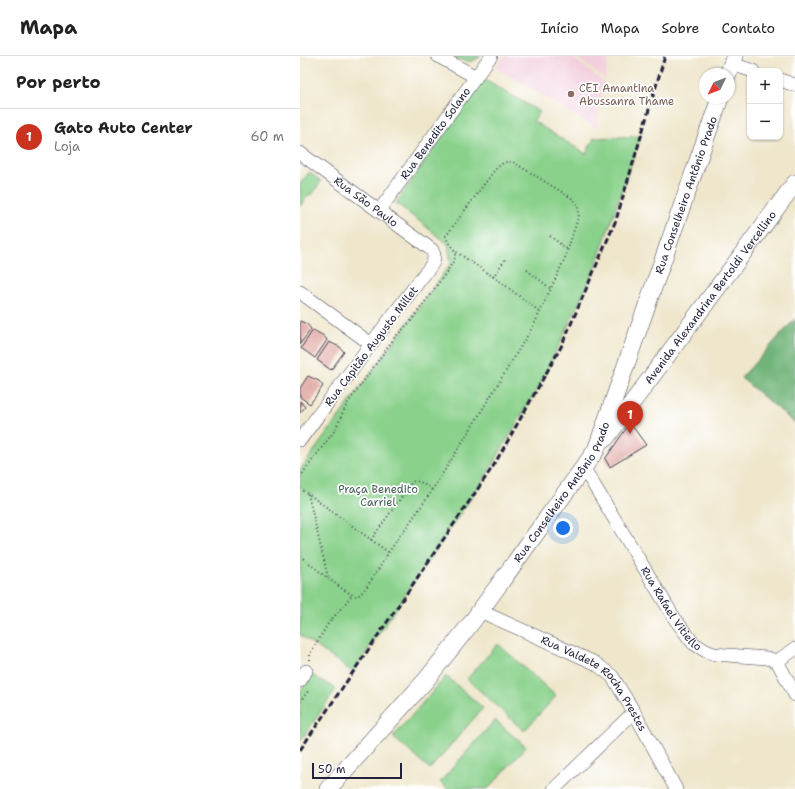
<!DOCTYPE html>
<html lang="pt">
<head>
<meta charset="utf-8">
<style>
  body { margin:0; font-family:"Shantell Sans",sans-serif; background:#f2f2f2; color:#222 }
  .controls { position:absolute; right:12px; top:12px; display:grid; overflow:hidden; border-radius:8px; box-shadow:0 1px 3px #0004 }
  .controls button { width:36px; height:36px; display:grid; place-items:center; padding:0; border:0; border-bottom:1px solid #e0e0e0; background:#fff; color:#222; font:20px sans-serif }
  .compass { position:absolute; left:399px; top:12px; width:36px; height:36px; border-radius:50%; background:#fff; box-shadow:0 1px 3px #0004; rotate:227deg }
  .scale { position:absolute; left:12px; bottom:10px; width:90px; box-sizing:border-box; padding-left:4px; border:2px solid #22223b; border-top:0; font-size:11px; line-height:14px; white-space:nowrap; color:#22223b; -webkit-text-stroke:3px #fff; paint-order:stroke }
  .you { position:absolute; left:263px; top:472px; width:14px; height:14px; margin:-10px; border:3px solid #fff; border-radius:50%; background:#1a73e8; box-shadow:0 0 0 6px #1a73e833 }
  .badge { display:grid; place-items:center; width:26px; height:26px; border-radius:50%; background:#c8321e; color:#fff; font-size:13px; font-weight:700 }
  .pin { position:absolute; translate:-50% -33px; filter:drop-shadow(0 1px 2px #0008) }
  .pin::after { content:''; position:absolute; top:21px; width:14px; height:12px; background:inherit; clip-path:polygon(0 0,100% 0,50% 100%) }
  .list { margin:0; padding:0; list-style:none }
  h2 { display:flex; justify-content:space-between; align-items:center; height:52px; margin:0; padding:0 16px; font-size:17px }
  h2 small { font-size:13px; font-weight:400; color:#767676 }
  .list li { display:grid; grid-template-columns:26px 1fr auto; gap:12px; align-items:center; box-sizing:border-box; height:56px; padding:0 16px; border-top:1px solid #e0e0e0 }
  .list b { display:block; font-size:15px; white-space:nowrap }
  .list p { margin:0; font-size:13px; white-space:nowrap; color:#767676 }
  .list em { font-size:13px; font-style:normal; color:#767676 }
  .map { position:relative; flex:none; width:495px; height:733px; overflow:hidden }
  header { display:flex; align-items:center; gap:24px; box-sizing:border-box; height:56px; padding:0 20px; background:#fff; border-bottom:1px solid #e0e0e0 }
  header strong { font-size:19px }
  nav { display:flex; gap:22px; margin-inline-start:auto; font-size:14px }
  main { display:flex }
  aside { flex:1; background:#fff }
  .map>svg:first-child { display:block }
</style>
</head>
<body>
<header>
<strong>Mapa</strong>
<nav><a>Início</a><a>Mapa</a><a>Sobre</a><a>Contato</a></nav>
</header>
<main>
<aside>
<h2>Por perto<small></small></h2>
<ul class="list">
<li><span class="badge">1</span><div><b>Gato Auto Center</b><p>Loja</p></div><em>60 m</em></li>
</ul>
</aside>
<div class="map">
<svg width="495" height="733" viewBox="0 0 495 733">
  <rect width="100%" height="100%" fill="#fff"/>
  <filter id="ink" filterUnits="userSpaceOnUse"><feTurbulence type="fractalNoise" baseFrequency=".025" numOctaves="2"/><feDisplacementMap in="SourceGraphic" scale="8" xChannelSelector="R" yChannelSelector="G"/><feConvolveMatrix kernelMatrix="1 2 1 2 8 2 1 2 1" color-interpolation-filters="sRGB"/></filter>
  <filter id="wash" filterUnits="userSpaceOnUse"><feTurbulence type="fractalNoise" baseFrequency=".012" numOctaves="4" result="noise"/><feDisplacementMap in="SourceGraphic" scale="16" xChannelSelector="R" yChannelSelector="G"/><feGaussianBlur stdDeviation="0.9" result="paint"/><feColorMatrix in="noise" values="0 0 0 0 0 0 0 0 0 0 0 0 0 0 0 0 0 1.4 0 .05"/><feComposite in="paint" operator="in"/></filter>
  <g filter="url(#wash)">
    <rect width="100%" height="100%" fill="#efe6cb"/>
    <path fill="#f3cfde" d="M 205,0 L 270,0 L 304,26 L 296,72 L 195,11 Z
      M 276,0 L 309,0 L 305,23 L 275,0 Z"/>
    <path fill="#8ad18c" stroke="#567a64" d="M 153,0 L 181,0 C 172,8 163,6 153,0 Z
      M 183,23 L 240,56 L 233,65 L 286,98 L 294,82 L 341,80 L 293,217 L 243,323 L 184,423 L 53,616 L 0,579 L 0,414 L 151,207 L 148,188 L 96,147 L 164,49 Z
      M 9,116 L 21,125 L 12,139 L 9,138 L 0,150 L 0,128 Z
      M 198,588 L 256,640 L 224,675 L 167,623 Z
      M 12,619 L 36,633 L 0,686 L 0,635 Z
      M 146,620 L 183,652 L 130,713 L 93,681 Z
      M 195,664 L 226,691 L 188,733 L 148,733 L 140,726 Z"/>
    <path fill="#6fb378" stroke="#486a5a" d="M 495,263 L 495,367 L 441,322 Z"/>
    <g id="blocks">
      <path fill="#dd9c96" d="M 0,265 L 7,268 L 11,273 L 0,288 Z
        M 13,274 L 24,280 L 27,284 L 15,302 L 1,292 Z
        M 29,286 L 40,291 L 44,296 L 31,314 L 17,304 Z
        M 8,320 L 19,325 L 23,330 L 10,348 L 0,341 L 0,332 Z
        M 0,345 L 5,351 L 0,357 Z
        M 330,367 L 346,389 L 310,411 L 305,403 Z"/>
    </g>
  </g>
  <g filter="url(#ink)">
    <use href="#blocks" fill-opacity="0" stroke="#413f51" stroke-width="1"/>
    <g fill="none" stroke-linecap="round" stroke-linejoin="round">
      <g stroke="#413f51" stroke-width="14">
        <g id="minor">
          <path d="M 138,0 L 176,21"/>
          <path d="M 432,8 L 453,15"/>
          <path d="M 480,24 L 495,29"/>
          <path id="s1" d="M 0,97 L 132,194 C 137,203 132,209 126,216 L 71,288 L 0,384"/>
          <path id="s2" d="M 79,155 L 191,0"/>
          <path d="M 0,236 L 71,288"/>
          <path id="s3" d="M 283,411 L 375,563 L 393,587 L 406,595 L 414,598 L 467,602 L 477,605 L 495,639"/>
          <path id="s4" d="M 180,555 L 295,607 L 312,620 L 334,656 L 376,733"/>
          <path d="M 477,605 L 495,593"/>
          <path d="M 0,625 L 6,615"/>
          <path d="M 254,733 L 334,656"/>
        </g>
      </g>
      <g stroke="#413f51" stroke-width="18">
        <g id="major">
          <path d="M 428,18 L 435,0"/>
          <path id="s5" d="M 306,382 L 495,127"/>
          <path id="s6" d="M 28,733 L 126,624 L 172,566 L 296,394 L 420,42"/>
        </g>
      </g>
      <path stroke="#413f51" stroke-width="2" stroke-dasharray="1 3" stroke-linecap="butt" d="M 250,180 L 268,194
        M 227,214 L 251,233
        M 193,221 L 206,202
        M 0,421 L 35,374 L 47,348 L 95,281 L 111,265 L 150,211 L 155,202 L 155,195
        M 0,432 L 88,496
        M 8,438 L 28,521
        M 71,484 L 112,426 C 119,423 126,430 132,434
        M 0,500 C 9,507 48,540 57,540 C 64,539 84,503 89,496 C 103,475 119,455 132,434 C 167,380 200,324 234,269 L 265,202 L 279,159 L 278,150 L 273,143 L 213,106 C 203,104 196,112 191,119 L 146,180 L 148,186 L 155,195 L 198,224 L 240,256
        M 10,604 L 10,598 L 28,568 L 52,539
        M 0,646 L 8,635"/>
      <use href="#minor" stroke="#fff" stroke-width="13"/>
      <use href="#major" stroke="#fff" stroke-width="17"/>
      <path stroke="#22223b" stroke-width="3" stroke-dasharray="6 3" stroke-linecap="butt" d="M 0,694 L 194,409 L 261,291 L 316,164 L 365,0"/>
    </g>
  </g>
  <circle fill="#8d6e63" stroke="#fff" stroke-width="1.5" cx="271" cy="38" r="4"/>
  <g text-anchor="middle" stroke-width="3.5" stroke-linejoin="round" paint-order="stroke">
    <g font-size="11" fill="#785e54" stroke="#fff" text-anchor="start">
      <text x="279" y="36">CEI Amantina<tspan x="279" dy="13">Abussanra Thame</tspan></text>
    </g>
    <g font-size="11" fill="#22223b" stroke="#fff">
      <text dy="4" stroke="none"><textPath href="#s2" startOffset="96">Rua Benedito Solano</textPath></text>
      <text dy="4" stroke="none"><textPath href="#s6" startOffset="703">Rua Conselheiro Antônio Prado</textPath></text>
      <text dy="4" stroke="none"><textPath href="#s1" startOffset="82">Rua São Paulo</textPath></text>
      <text dy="4" stroke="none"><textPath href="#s5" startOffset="175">Avenida Alexandrina Bertoldi Vercellino</textPath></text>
      <text transform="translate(71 290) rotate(-53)" y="4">Rua Capitão Augusto Millet</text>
      <text dy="4" stroke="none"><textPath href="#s6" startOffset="379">Rua Conselheiro Antônio Prado</textPath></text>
      <text dy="4" stroke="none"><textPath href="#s3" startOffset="167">Rua Rafael Vitiello</textPath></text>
      <text dy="4" stroke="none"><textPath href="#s4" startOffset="139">Rua Valdete Rocha Prestes</textPath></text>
    </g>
    <g font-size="11" fill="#465f57" stroke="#fff">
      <text x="78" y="437">Praça Benedito<tspan x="78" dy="13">Carriel</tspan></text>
    </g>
  </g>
</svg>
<div class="controls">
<button>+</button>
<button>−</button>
</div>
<svg class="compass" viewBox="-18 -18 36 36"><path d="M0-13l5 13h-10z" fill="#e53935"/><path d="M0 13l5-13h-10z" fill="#767676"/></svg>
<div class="scale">50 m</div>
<div class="you"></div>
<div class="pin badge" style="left:330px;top:378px">1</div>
</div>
</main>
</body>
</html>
